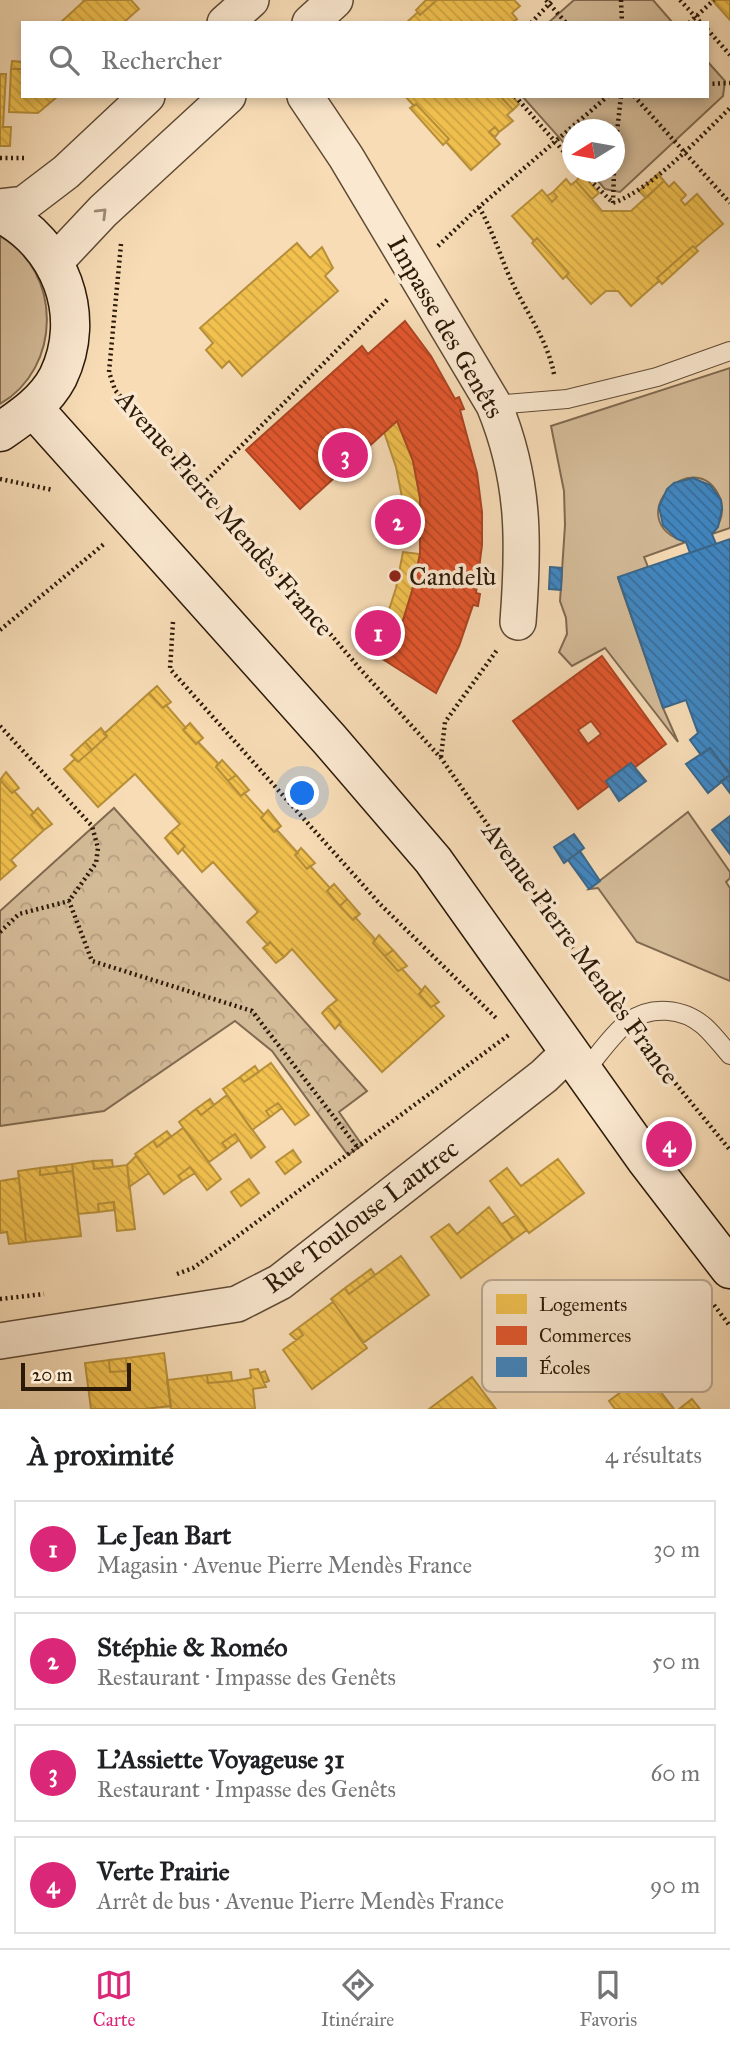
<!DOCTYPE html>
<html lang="fr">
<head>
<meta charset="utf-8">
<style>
  body { margin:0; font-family:"IM FELL Great Primer",serif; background:#f6f6f6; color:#202124 }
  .compass { position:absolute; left:562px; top:119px; width:63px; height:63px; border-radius:50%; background:#fff; box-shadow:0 4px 10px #0003; rotate:259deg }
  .scale { position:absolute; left:21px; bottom:18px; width:110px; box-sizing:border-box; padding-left:7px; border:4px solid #2c1a08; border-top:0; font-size:19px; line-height:24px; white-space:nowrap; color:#2c1a08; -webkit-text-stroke:5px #fae8d0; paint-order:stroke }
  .you { position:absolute; left:303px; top:794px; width:24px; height:24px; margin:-18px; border:5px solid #fff; border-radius:50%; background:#1a73e8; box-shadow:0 0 0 10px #1a73e833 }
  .badge { display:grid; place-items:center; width:46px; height:46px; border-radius:50%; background:#db2777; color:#fff; font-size:23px; font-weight:700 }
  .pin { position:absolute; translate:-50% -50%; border:4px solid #fff; box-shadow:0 2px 7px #0006 }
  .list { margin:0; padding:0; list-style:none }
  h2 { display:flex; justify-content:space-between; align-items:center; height:91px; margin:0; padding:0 28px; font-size:30px }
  h2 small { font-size:23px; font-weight:400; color:#757577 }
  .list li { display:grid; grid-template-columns:46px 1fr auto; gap:21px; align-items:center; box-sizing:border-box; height:98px; margin:0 14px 14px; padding:0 14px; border:2px solid #e0e0e0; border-radius:0px }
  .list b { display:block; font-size:26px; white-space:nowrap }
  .list p { margin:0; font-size:23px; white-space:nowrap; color:#757577 }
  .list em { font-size:23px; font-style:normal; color:#757577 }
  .icon { flex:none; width:38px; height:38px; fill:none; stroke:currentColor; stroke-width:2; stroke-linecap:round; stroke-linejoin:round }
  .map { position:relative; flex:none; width:730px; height:1409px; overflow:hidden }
  .search { position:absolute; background:#fff; box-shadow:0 4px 10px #0003; left:21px; right:21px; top:21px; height:77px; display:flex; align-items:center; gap:18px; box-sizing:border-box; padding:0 24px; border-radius:0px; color:#757577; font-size:26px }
  .sheet { height:539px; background:#fff }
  nav { display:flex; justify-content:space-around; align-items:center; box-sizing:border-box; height:98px; border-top:2px solid #e0e0e0; background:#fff; font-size:19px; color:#757577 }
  nav a { display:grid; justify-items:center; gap:4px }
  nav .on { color:#db2777 }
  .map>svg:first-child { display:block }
</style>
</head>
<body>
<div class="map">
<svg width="730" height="1409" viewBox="0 0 730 1409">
  <defs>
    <pattern id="park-crowns" width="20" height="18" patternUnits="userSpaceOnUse" patternTransform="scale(1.75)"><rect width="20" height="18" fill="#d4bb98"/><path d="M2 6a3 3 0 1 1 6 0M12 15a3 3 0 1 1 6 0" fill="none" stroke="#b6a082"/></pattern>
    <pattern id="homes-back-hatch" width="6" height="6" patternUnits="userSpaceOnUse" patternTransform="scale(1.75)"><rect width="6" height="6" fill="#f2c14e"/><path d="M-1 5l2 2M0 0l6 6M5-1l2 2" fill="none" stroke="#d0a543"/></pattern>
    <pattern id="shops-back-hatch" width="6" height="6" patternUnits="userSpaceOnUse" patternTransform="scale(1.75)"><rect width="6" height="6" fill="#e4572e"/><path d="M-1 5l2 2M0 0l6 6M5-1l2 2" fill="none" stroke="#b94725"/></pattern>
    <pattern id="schools-back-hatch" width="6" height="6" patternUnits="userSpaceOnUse" patternTransform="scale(1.75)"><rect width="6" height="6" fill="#3f88c5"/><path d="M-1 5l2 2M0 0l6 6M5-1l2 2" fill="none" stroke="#356e9e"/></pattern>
  </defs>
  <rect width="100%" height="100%" fill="#f7dcb6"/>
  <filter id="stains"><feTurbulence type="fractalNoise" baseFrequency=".00286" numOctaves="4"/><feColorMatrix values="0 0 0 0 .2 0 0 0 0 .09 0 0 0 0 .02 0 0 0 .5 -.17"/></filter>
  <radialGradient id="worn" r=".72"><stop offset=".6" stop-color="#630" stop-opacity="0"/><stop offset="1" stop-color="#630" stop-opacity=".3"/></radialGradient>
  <path fill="#d4bb98" stroke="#806a50" stroke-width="2" d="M 574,0 L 653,0 L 673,23 L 548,23 Z
    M 707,61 L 725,81 L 723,96 L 620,192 L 605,189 L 590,172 L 614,172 L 614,130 L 572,130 L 572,152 L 522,96 L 707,96 Z
    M 0,236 C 63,272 62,368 0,404 Z
    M 730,368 L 730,528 L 712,534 C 720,524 725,511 720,498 C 695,440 617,521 686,542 L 644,557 L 648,567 L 618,578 L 663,708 L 678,742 L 605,648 L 572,666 L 559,652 L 567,634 L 566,618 L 560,601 L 565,525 L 564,491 L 551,426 Z
    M 688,812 L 730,872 L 730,878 L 726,882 L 730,888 L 730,981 L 637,942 L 598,888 L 589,889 Z"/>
  <path fill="url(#park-crowns)" stroke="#806a50" stroke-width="2" d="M 114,808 L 367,1091 L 339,1112 L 362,1145 L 348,1155 L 272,1051 L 235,1021 L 104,1111 L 0,1126 L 0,911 Z"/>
  <path fill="url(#homes-back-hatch)" stroke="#b78f39" stroke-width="2" d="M 83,0 L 131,0 L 139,9 L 123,23 L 60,23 L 84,1 Z
    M 426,0 L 437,0 L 420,15 L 416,10 Z
    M 437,0 L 514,0 L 520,6 L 512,13 L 517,19 L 512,23 L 406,23 L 418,12 L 420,15 Z
    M 712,0 L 730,0 L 730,20 Z
    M 12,61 L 23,62 L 23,69 L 11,69 Z
    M 11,69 L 23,69 L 23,96 L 58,96 L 38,113 L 9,112 Z
    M 0,74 L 6,74 L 3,127 L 11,127 L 10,146 L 0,146 Z
    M 405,96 L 500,96 L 513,110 L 507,115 L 513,121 L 499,132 L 495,127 L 489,132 L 500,144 L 471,170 L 446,142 L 449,139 L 416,104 L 414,106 Z
    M 500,96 L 512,96 L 519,104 L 513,110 Z
    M 416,104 L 449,139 L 443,145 L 410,108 Z
    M 495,127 L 499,132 L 495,137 L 489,132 Z
    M 582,174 L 599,193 L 592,199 L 576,181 Z
    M 658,174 L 664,181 L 646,198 L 639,191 Z
    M 566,179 L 571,185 L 576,181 L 602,211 L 631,211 L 664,181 L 669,187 L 674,182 L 686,195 L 681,200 L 685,205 L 697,194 L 723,224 L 695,248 L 693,246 L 657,278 L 659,281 L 631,306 L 618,291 L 606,291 L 591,304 L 566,276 L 569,273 L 537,238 L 534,241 L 512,216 L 542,190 L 552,202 L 557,197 L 553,192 Z
    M 553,192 L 557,197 L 552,202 L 547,196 Z
    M 537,238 L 569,273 L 563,279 L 532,243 Z
    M 297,243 L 310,258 L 322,247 L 333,268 L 325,276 L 338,291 L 242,376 L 229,361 L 222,368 L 206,350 L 213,343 L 200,328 Z
    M 693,246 L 698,251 L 662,284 L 657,278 Z
    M 397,421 L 413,461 L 420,498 L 421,536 L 404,536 L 403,502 L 396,467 L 384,432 Z
    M 403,552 L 420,554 L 412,591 L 401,627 L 384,660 L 370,651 L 385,622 L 396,588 Z
    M 157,686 L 171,702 L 163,708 L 149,693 Z
    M 149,693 L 163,708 L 166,705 L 186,728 L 183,730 L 196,744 L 198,742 L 218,763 L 216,767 L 241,796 L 244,793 L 264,815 L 261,818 L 274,832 L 277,830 L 298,853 L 295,855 L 307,869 L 310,866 L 330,888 L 327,891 L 340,906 L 353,920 L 355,917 L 375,939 L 373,943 L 398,971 L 402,969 L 422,991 L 419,994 L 431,1007 L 434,1005 L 444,1016 L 382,1072 L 339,1024 L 341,1022 L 328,1007 L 337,1000 L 292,949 L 284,957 L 270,942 L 268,945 L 247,922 L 258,912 L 213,862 L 202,872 L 182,849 L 185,846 L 171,832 L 180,824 L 135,774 L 98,807 L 64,769 L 75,759 L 78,762 L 92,750 L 107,736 L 104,734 Z
    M 190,723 L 203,738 L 196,744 L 183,730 Z
    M 101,728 L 107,736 L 92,750 L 85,742 Z
    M 85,742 L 92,750 L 78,762 L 71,755 Z
    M 222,760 L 236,775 L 228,781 L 216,767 Z
    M 6,772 L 19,788 L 12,793 L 0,780 Z
    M 236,775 L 249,790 L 241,796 L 228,781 Z
    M 0,780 L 12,793 L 14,791 L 34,813 L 31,815 L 44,830 L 11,860 L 16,866 L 0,880 Z
    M 38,808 L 52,824 L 44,830 L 31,815 Z
    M 268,810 L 281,826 L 274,832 L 261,818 Z
    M 171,832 L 185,846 L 178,854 L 165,838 Z
    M 301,848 L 315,863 L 307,869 L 295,855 Z
    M 334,884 L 347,899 L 340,906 L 327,891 Z
    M 347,899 L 360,914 L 353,920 L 340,906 Z
    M 379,935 L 393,950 L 385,956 L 373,943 Z
    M 270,942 L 284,957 L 276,963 L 263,948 Z
    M 393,950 L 407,966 L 398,971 L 385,956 Z
    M 425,986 L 439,1002 L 431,1007 L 419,994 Z
    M 328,1007 L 341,1022 L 335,1029 L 322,1013 Z
    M 271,1063 L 309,1115 L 295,1125 L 278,1103 L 266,1111 L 270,1117 L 252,1130 L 223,1089 L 240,1077 L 244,1082 Z
    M 255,1066 L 259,1072 L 244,1082 L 240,1077 Z
    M 227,1095 L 265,1147 L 251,1158 L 235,1134 L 222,1143 L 227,1149 L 209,1162 L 179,1122 L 196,1109 L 201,1115 Z
    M 210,1099 L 214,1105 L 201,1115 L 196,1109 Z
    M 278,1103 L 282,1108 L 270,1117 L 266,1111 Z
    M 183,1128 L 221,1179 L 207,1190 L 190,1167 L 178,1176 L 182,1181 L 164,1194 L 135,1154 L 153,1141 L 157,1147 Z
    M 167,1131 L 171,1136 L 157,1147 L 153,1141 Z
    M 235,1134 L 239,1140 L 227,1149 L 222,1143 Z
    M 293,1150 L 301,1162 L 285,1174 L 276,1162 Z
    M 136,1156 L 149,1173 L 129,1187 L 127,1165 Z
    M 558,1159 L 584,1193 L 529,1233 L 490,1181 L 507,1168 L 521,1186 Z
    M 112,1160 L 113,1167 L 94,1169 L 93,1161 Z
    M 93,1161 L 94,1169 L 127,1165 L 135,1229 L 117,1231 L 114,1202 L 98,1204 L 99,1212 L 78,1214 L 72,1164 Z
    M 72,1164 L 73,1171 L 57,1173 L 56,1166 Z
    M 56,1166 L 57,1173 L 40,1175 L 40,1168 Z
    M 190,1167 L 195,1173 L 182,1181 L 178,1176 Z
    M 40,1168 L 40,1175 L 73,1171 L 81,1236 L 26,1242 L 18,1171 Z
    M 19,1178 L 26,1242 L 9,1244 L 7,1232 L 0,1233 L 0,1181 Z
    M 249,1179 L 259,1193 L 241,1206 L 231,1192 Z
    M 114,1202 L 114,1210 L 99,1212 L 98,1204 Z
    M 489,1207 L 513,1240 L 461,1278 L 431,1237 L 449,1224 L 457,1234 Z
    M 516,1215 L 527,1230 L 513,1240 L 502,1224 Z
    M 401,1256 L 429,1295 L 363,1343 L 331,1299 L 345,1288 L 349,1294 Z
    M 371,1269 L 375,1275 L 349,1294 L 345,1288 Z
    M 333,1302 L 367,1348 L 312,1389 L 283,1350 L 303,1335 L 298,1328 Z
    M 298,1328 L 303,1335 L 296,1340 L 290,1334 Z
    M 164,1353 L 171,1406 L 144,1409 L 91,1409 L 85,1363 L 109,1360 L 110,1372 L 127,1371 L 126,1358 Z
    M 126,1358 L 127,1371 L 110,1372 L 109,1360 Z
    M 258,1369 L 266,1387 L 253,1389 L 255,1409 L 171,1409 L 167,1380 L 207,1375 L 208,1383 L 232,1381 L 251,1378 L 250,1370 Z
    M 265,1371 L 269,1381 L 264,1383 L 260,1373 Z
    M 231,1372 L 232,1381 L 208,1383 L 207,1375 Z
    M 646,1373 L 674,1409 L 615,1409 L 609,1401 Z
    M 472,1377 L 496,1409 L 429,1409 Z
    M 692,1399 L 700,1409 L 679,1409 Z"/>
  <path fill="url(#shops-back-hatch)" stroke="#ad4523" stroke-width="2" fill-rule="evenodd" d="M 405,321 L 431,356 L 455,399 L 459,397 L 464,409 L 460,410 L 477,473 L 482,512 L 482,545 L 476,593 L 480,594 L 478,606 L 473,605 L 459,646 L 436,693 L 384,660 L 401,627 L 412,591 L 420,554 L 420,498 L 413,461 L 397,421 L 300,509 L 246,450 L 362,346 L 368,354 Z
    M 602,656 L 666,744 L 634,768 L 631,763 L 606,781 L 609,786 L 578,809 L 513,721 ZM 591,721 L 601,734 L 588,744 L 578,730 Z"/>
  <path fill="url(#schools-back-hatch)" stroke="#39678c" stroke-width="2" d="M 693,478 L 710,485 L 721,500 L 722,509 L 718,527 L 712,534 L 716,544 L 690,553 L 686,542 L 677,539 L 663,525 L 659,507 L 667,489 L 674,483 Z
    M 730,539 L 730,774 L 710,748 L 701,755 L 690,740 L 698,733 L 686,700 L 663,708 L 618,577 Z
    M 550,567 L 562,568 L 561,590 L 549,589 Z
    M 710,748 L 730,775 L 708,793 L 686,764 Z
    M 631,763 L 646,781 L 619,801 L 606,781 Z
    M 730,775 L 730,793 L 721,781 Z
    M 730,816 L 730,854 L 712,830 Z
    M 574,834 L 584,848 L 564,863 L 554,847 Z
    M 580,851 L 600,881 L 589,889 L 568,860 Z"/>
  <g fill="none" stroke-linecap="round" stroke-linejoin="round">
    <g stroke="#5f4a34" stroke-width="20">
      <path id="lane" d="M 494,405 L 567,399 L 657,377 L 730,351
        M 584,1072 C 598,1056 611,1035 628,1022 C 651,1005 683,1008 704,1026 C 714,1035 722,1046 730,1055"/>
    </g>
    <g stroke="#5f4a34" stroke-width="38">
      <path id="street" d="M 225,23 L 251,0
        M 310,23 L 335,0
        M 305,96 L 346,157 L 494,405 C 525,480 524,543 518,622
        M 0,207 L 24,204 L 66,172 L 147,96
        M 55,262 L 103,211 L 228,96
        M 0,1341 L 237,1304 L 280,1282 L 544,1076 L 570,1051"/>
    </g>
    <g stroke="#2c1a08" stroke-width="41">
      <path id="secondary" d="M 0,213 C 60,243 88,315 58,377 C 45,402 22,417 0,432
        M 34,409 L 330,740 L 433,860 L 647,1161 L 730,1269"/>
    </g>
    <path stroke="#2c1a08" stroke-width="4.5" stroke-dasharray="2 3.5" stroke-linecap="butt" d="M 546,0 L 566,23
      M 621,0 L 622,23
      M 680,0 L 701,23
      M 531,23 L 553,0
      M 689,23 L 714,0
      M 707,29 L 730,55
      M 707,84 L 730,83
      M 515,96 L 572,161
      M 634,96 L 730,203
      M 0,158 L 24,158
      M 614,159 L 621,96
      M 582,172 L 613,203 C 652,189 700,137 730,108
      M 613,203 L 614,172
      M 479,207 C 491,228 498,249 507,271 C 522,307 547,337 554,374
      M 121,244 L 109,372 L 115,390 L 199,488 L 257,548 L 361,670 L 441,758 L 611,1002
      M 438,246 L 479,207 L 608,96
      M 0,479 L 53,490
      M 199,488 L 389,298
      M 173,622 L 170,669 L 380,904 L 497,1019
      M 0,630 L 104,544
      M 0,726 L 92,826 L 98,848 L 96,863 L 69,901
      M 441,757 L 445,722 L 497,650
      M 0,932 L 19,914 L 69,901 L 92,961 L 252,1011 L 358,1148
      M 644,1045 L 730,1150
      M 177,1274 L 193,1268 L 227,1244 L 510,1034
      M 0,1299 L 44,1294
      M 714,1305 L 730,1326"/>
    <use href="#lane" stroke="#fae8d0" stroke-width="18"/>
    <use href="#street" stroke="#fae8d0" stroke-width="35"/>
    <use href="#secondary" stroke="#fae8d0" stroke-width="38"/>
  </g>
  <defs><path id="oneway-chevron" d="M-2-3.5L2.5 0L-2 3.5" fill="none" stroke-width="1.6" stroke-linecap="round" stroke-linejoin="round" transform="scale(1.75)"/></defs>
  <use stroke="#9d8b76" href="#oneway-chevron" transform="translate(102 213) rotate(-45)"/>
  <circle fill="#8f2418" stroke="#fae8d0" stroke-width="2.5" cx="395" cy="576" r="7"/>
  <g text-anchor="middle" stroke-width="7" stroke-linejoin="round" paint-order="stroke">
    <g font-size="26" fill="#2c1a08" stroke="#fae8d0">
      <text transform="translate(446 327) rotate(60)" y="9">Impasse des Genêts</text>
      <text transform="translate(225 513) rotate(49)" y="9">Avenue Pierre Mendès France</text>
      <text transform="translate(581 953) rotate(54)" y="9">Avenue Pierre Mendès France</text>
      <text transform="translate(361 1216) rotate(-37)" y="9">Rue Toulouse Lautrec</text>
    </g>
    <g font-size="26" fill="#2c1a08" stroke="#fae8d0" text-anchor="start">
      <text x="409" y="585">Candelù</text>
    </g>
  </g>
  <rect x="482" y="1280" width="230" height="112" rx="10" fill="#fae8d0" stroke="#bcaa94" stroke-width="2"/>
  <rect x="496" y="1294" width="31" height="20" fill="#f2c14e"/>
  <rect x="496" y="1326" width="31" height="19" fill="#e4572e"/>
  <rect x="496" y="1357" width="31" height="20" fill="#3f88c5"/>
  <g font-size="19" fill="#2c1a08">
    <text x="539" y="1311">Logements</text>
    <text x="539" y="1342">Commerces</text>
    <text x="539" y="1374">Écoles</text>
  </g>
  <rect width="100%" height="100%" filter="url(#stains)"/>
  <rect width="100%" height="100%" fill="url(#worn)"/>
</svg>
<svg class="compass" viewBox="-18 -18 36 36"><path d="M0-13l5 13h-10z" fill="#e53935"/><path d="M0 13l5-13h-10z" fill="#757577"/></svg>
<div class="scale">20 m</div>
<div class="you"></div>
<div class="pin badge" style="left:378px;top:633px">1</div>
<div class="pin badge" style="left:398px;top:522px">2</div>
<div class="pin badge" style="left:345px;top:455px">3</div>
<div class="pin badge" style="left:669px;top:1144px">4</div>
<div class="search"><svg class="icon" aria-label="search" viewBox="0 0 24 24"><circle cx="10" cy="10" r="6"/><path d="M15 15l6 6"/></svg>Rechercher</div>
</div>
<section class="sheet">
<h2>À proximité<small>4 résultats</small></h2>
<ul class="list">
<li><span class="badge">1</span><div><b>Le Jean Bart</b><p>Magasin · Avenue Pierre Mendès France</p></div><em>30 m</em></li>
<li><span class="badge">2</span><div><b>Stéphie &amp; Roméo</b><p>Restaurant · Impasse des Genêts</p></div><em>50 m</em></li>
<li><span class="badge">3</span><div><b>L'Assiette Voyageuse 31</b><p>Restaurant · Impasse des Genêts</p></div><em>60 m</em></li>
<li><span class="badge">4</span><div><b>Verte Prairie</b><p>Arrêt de bus · Avenue Pierre Mendès France</p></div><em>90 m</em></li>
</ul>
</section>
<nav>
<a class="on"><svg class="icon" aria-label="map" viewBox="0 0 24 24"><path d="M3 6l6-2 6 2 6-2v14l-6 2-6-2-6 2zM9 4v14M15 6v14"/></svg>Carte</a>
<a><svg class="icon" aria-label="directions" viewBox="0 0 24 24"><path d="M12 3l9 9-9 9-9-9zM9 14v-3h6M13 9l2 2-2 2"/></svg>Itinéraire</a>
<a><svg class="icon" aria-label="saved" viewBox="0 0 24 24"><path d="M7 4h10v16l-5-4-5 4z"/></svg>Favoris</a>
</nav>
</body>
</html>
